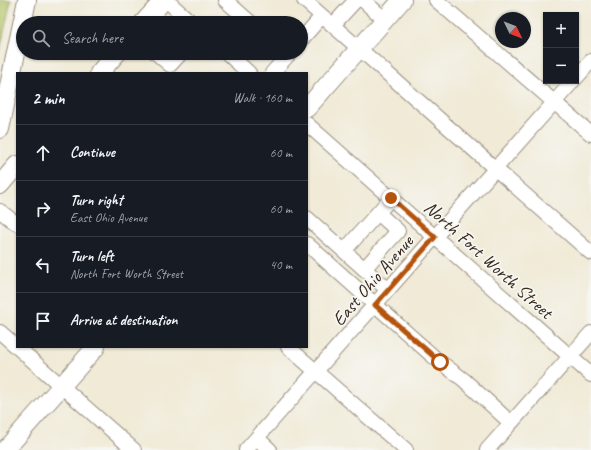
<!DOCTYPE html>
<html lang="en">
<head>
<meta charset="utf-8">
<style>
  body { margin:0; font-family:Caveat,sans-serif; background:#242831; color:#f1f3f6 }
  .controls { position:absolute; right:12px; top:12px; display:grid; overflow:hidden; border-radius:0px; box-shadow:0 1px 3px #0004 }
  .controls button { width:36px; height:36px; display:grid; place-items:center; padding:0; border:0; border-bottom:1px solid #363941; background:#171b24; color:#f1f3f6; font:20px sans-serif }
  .compass { position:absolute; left:495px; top:12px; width:36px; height:36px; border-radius:50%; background:#171b24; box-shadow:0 1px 3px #0004; rotate:133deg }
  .stop { position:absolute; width:12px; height:12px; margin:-9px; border:3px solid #b45309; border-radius:50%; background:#fff }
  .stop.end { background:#b45309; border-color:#fff; box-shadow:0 1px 4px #0008 }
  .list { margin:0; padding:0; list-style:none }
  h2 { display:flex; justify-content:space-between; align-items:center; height:52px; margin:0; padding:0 16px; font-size:17px }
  h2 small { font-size:13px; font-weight:400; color:#9ea1a6 }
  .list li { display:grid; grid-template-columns:26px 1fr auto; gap:12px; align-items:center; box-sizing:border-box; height:56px; padding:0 16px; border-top:1px solid #363941 }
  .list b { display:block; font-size:15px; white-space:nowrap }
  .list p { margin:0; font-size:13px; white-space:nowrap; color:#9ea1a6 }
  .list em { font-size:13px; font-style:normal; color:#9ea1a6 }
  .icon { flex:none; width:22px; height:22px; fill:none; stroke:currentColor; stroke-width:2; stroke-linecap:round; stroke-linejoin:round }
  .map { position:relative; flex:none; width:591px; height:450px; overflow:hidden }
  .search { position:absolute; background:#171b24; box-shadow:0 1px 3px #0004; left:16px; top:16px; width:292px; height:44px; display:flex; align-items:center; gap:10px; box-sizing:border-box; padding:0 14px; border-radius:22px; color:#9ea1a6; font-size:15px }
  .panel { position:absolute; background:#171b24; box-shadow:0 1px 3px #0004; left:16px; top:72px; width:292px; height:276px; border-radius:0px }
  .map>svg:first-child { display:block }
</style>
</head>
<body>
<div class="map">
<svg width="591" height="450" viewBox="0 0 591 450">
  <rect width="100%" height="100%" fill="#f6f6f2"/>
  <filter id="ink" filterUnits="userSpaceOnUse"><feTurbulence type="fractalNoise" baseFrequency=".025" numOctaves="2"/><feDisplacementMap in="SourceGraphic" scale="8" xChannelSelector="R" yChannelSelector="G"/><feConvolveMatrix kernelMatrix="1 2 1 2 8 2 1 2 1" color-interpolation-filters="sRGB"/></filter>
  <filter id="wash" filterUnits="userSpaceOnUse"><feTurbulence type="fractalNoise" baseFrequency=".012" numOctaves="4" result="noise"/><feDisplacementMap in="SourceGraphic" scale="16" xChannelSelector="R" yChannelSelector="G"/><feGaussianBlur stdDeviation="0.9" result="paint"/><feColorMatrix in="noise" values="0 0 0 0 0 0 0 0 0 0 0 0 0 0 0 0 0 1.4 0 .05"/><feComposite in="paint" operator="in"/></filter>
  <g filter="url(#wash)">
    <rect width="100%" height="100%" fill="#f0ead6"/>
    <path fill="#b5c567" stroke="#787842" d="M 0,0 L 11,0 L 0,50 Z"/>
  </g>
  <g filter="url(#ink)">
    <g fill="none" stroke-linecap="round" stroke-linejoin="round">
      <g stroke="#968a7a" stroke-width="16">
        <path id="minor" d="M 166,0 L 192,23
          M 225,0 L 251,23
          M 304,0 L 591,253
          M 363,0 L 385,20
          M 436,0 L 591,134
          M 333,25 L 356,0
          M 301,40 L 322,16
          M 156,53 L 170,65 L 181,53
          M 227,53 L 249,73
          M 272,73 L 290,53
          M 576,78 L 591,61
          M 307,124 L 591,375
          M 0,211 L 17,224
          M 307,218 L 344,251
          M 307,244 L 435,358 L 464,380 L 511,423
          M 364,269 L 398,231 L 378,213
          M 388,290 L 344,251 L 391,198
          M 0,332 L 134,450
          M 288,347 L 406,450
          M 257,438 L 270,450
          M 246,450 L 573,81
          M 487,450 L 591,333"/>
      </g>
      <g stroke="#968a7a" stroke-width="20">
        <path id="major" d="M 143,23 L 164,0
          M 99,73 L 117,53
          M 307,108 L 402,0
          M 0,129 L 27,0
          M 0,185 L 17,165
          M 5,450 L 96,347"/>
      </g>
      <use href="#minor" stroke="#fff" stroke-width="14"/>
      <use href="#major" stroke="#fff" stroke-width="18"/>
    </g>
  </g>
  <g fill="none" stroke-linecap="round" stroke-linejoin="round" filter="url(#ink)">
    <path stroke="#b45309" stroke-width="5" d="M 391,198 L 435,237 L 375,305 L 440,362"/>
  </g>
  <g text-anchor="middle" stroke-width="3.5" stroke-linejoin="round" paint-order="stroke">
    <g font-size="19" fill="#3b2a1e" stroke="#f6f6f2">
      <text transform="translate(489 259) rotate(42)" y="7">North Fort Worth Street</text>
      <text transform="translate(372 280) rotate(-49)" y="7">East Ohio Avenue</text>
    </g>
  </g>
</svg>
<div class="controls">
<button>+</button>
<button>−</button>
</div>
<svg class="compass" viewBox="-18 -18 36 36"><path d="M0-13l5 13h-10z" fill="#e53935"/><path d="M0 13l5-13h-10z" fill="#9ea1a6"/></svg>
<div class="stop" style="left:440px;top:362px"></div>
<div class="stop end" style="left:391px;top:198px"></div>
<div class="search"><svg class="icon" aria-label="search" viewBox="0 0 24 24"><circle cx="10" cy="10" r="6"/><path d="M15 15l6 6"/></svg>Search here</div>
<section class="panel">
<h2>2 min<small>Walk · 160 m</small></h2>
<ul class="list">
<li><svg class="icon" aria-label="ahead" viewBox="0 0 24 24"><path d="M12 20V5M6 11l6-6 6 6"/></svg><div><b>Continue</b></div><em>60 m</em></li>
<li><svg class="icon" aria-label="right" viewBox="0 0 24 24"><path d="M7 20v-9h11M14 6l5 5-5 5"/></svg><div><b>Turn right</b><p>East Ohio Avenue</p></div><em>60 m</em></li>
<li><svg class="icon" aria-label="left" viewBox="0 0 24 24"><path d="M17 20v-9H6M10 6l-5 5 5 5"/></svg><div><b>Turn left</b><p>North Fort Worth Street</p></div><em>40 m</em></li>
<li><svg class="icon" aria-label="arrive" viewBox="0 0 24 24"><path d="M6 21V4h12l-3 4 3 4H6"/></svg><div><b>Arrive at destination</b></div></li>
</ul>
</section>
</div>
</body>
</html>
